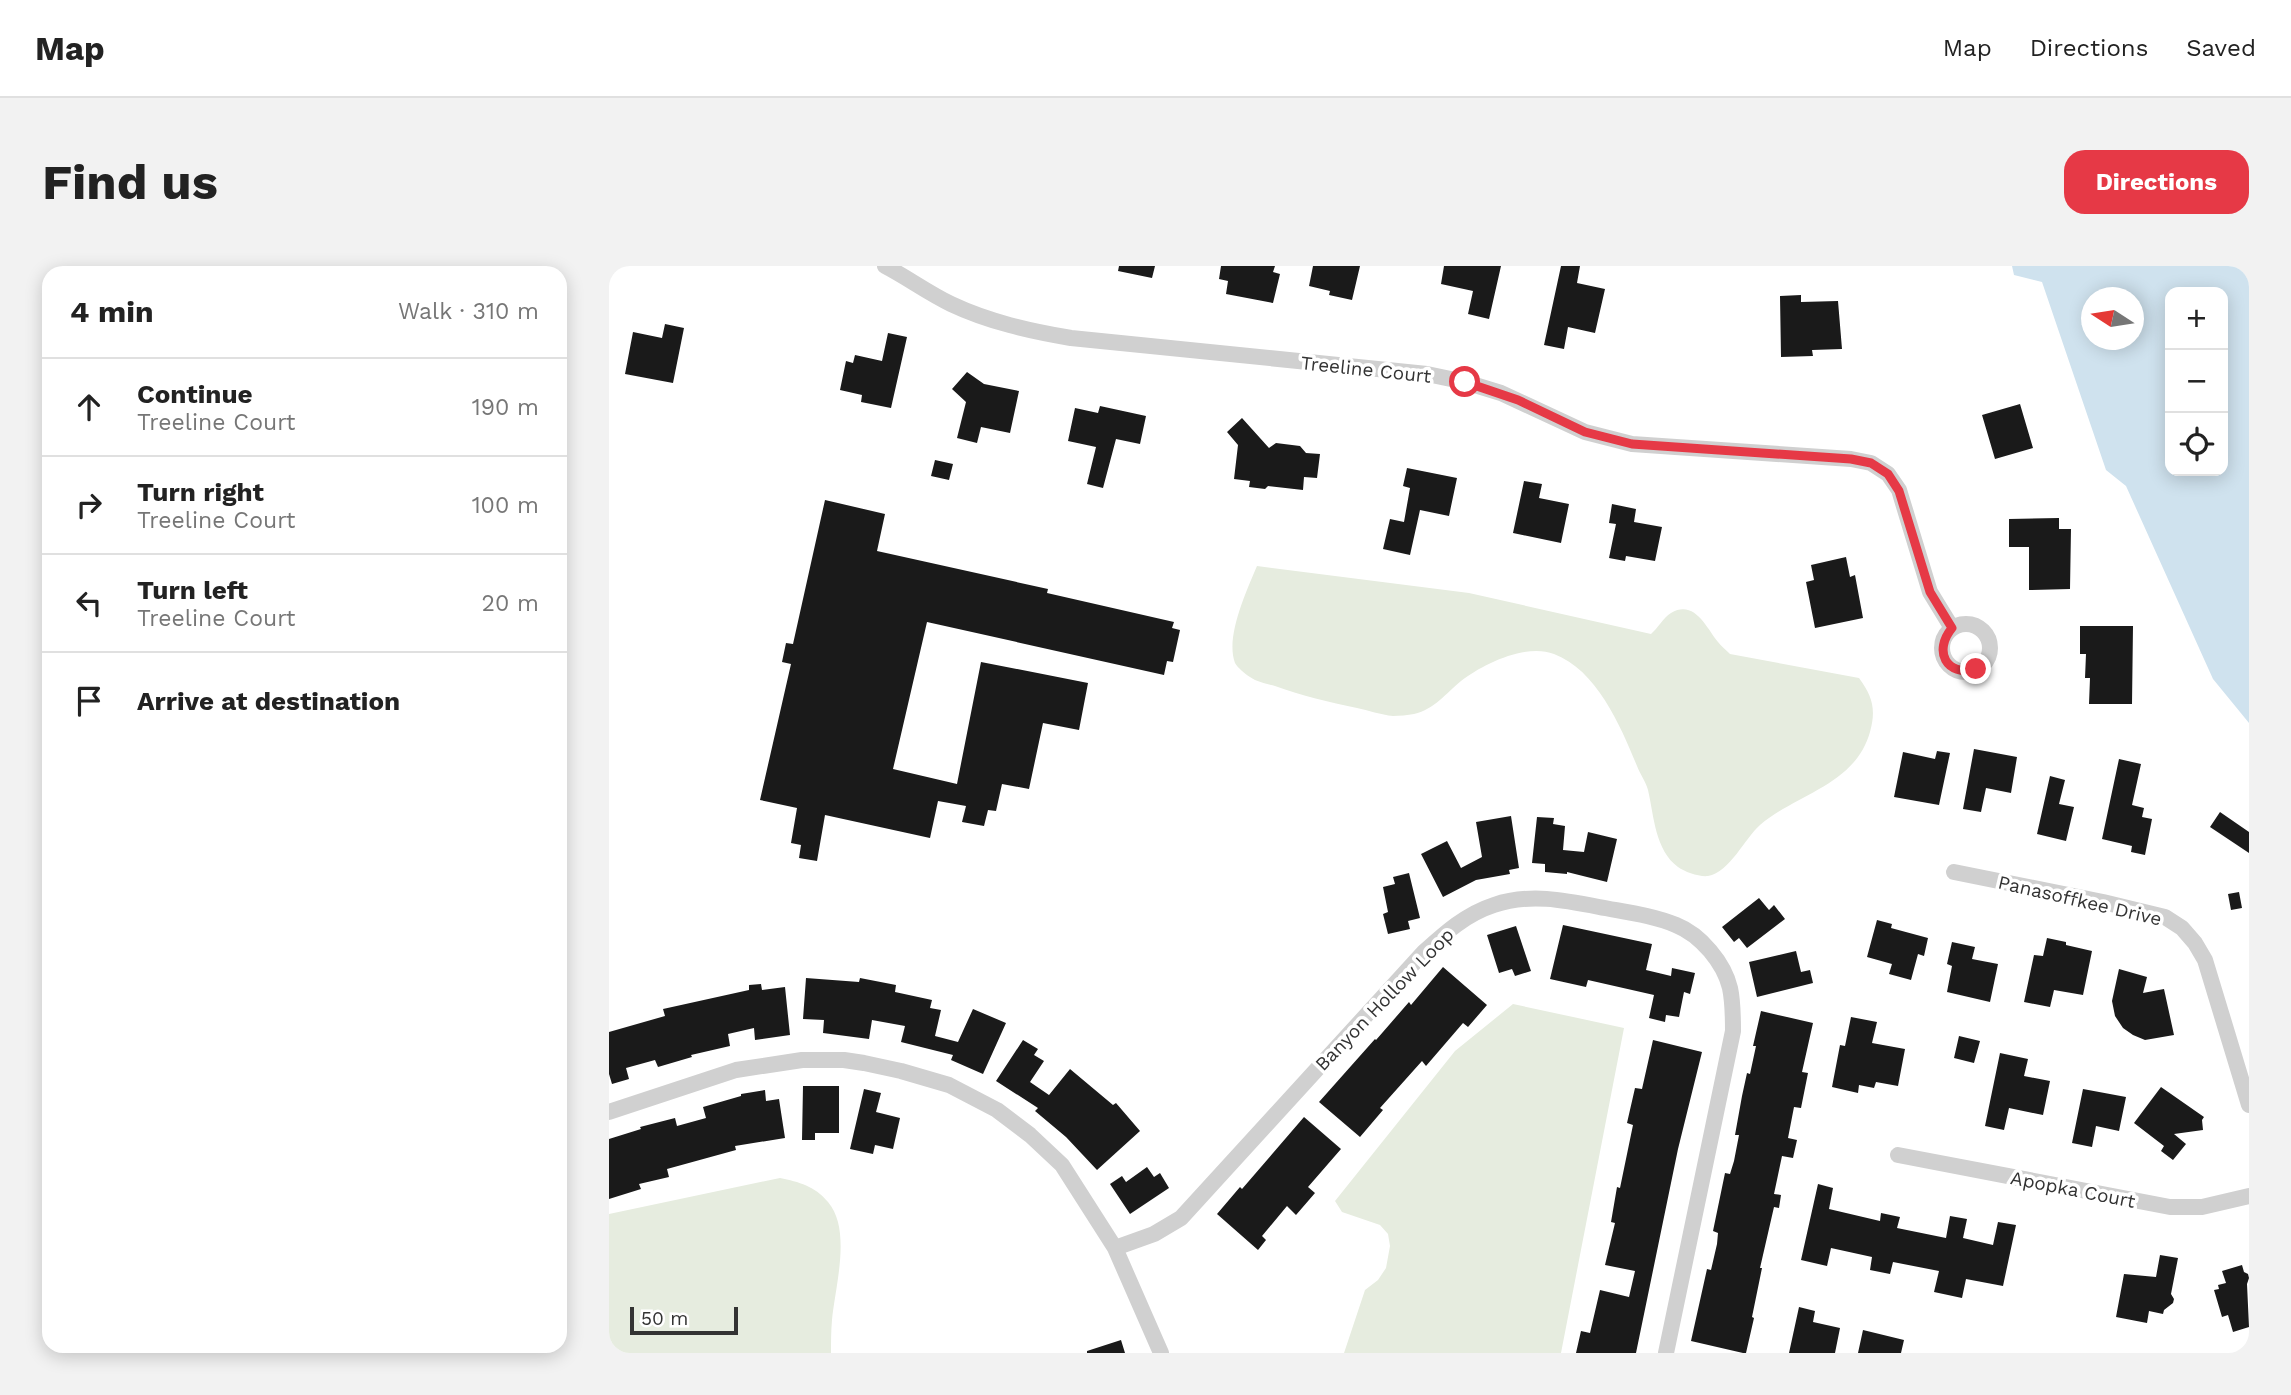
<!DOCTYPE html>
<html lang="en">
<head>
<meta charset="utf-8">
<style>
  body { margin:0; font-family:"Work Sans",sans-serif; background:#f2f2f2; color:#222 }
  .controls { position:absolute; right:21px; top:21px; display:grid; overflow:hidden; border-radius:14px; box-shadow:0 4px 18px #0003 }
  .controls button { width:63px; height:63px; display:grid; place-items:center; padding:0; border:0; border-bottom:2px solid #e0e0e0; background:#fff; color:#222; font:35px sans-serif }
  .compass { position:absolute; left:1472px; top:21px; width:63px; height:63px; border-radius:50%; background:#fff; box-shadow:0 4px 18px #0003; rotate:282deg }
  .scale { position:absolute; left:21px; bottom:18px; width:108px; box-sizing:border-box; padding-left:7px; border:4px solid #333; border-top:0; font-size:19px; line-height:24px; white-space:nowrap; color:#333; -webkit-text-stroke:5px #fff; paint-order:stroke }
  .stop { position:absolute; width:21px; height:21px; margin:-16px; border:5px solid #e63946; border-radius:50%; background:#fff }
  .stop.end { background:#e63946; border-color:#fff; box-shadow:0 2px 7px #0008 }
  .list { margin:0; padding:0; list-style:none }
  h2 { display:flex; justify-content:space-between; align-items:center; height:91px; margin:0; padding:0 28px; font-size:30px }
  h2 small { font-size:23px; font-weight:400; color:#767676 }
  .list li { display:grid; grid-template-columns:46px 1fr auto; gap:21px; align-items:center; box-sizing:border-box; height:98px; padding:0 28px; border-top:2px solid #e0e0e0 }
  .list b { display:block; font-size:26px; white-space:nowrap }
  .list p { margin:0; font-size:23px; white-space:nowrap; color:#767676 }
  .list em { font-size:23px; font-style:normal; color:#767676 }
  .icon { flex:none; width:38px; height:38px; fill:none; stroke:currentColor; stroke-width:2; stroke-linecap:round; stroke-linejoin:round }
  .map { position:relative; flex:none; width:1640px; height:1087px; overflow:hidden; border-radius:21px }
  header { display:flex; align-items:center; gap:42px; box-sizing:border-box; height:98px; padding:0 35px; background:#fff; border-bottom:2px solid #e0e0e0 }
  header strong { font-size:33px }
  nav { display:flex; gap:38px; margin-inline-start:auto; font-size:24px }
  .intro { display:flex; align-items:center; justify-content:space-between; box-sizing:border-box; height:168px; padding:0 42px }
  h1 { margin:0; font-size:49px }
  .button { padding:18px 32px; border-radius:21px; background:#e63946; color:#fff; font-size:24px; font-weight:700 }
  main { display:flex; gap:42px; padding:0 42px }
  aside { flex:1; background:#fff; border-radius:21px; box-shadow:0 4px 18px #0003 }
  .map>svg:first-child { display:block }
</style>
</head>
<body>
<header>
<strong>Map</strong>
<nav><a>Map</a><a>Directions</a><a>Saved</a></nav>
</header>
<div class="intro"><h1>Find us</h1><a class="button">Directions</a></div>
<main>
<aside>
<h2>4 min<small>Walk · 310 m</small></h2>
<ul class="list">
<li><svg class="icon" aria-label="ahead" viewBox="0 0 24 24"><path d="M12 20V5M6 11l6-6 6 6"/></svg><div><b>Continue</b><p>Treeline Court</p></div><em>190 m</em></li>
<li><svg class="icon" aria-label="right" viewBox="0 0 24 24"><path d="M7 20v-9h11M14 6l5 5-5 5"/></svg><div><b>Turn right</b><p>Treeline Court</p></div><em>100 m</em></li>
<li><svg class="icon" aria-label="left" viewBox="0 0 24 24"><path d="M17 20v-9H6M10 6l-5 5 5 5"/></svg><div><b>Turn left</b><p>Treeline Court</p></div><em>20 m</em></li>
<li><svg class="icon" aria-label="arrive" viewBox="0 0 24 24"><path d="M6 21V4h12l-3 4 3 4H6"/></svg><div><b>Arrive at destination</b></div></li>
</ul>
</aside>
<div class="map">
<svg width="1640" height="1087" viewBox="0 0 1640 1087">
  <rect width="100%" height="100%" fill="#fff"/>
  <path fill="#e6ecdf" d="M 648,300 L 860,327 L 1042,368 C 1049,362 1054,352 1062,347 C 1086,333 1098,363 1109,376 C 1112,380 1117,384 1121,388 L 1250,412 C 1264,431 1267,444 1261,466 C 1246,519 1189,527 1151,559 C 1136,572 1121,606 1099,610 C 1090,611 1076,606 1069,601 C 1046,584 1045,550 1039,524 C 1037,516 1031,508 1028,500 C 1012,461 988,404 945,388 C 917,377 874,398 852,415 C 836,428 826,443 805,448 C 799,449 790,450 784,450 C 772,449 759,444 748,442 C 720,436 693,430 666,420 C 658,418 648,416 641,411 C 636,408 629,402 626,397 C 616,371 638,324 648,300 Z
    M 904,738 L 1015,762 L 952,1087 L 735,1087 L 756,1024 L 769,1014 L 777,1002 L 781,980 L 779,968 L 771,959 L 733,946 L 726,935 L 846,785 Z
    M 171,912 C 190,916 206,920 219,936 C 243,964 226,1021 223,1054 C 222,1065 222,1076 222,1087 L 0,1087 L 0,948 Z"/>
  <path fill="#cfe2ee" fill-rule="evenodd" d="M 1403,0 L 1640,0 L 1640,457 L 1604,413 L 1517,220 L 1497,204 L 1433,16 L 1405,9 ZM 1561,26 L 1614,26 L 1614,205 L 1561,205 ZM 1482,32 L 1524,32 L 1524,74 L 1482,74 Z"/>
  <path fill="#1a1a1a" d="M 510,0 L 546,0 L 543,12 L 509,5 Z
    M 612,0 L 666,0 L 664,6 L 671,8 L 664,37 L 617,28 L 619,15 L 610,13 Z
    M 704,0 L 751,0 L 743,34 L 720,29 L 721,25 L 700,20 Z
    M 835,0 L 892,0 L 880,53 L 859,48 L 864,25 L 832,18 Z
    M 952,0 L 971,0 L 968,17 L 996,23 L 986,67 L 959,61 L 955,83 L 935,79 Z
    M 1192,29 L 1192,36 L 1229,35 L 1233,83 L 1203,84 L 1204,90 L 1172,91 L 1171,30 Z
    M 56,58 L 75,62 L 64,117 L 16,108 L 24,66 L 53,72 Z
    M 279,67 L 298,71 L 282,142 L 252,136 L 253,129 L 231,124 L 237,95 L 244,97 L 246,89 L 273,95 Z
    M 358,106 L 375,118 L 410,125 L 401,167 L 372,161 L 368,177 L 348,172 L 357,136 L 343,123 Z
    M 1411,138 L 1424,182 L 1386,193 L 1373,149 Z
    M 491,140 L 537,150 L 531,178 L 507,173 L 494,222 L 478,218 L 487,181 L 459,175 L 466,142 L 489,147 Z
    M 633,152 L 660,182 L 667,177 L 691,180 L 697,187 L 711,188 L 708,212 L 695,211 L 694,224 L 659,220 L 656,223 L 640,221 L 641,215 L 625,213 L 629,179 L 618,166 Z
    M 326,194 L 344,198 L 340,214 L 322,210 Z
    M 798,202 L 848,212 L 840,250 L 811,244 L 801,289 L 774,283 L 781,253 L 795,256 L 801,222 L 794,220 Z
    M 915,215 L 933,218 L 930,232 L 960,238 L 952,277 L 904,267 Z
    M 216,234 L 276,248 L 268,285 L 439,323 L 438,327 L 565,356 L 563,362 L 571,364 L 564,396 L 558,395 L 555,409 L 318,356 L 284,503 L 348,518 L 372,396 L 479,417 L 470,464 L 434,457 L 420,523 L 393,518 L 387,545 L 379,544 L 375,560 L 353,556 L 357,540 L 329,535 L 321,572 L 216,549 L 208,595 L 190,592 L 192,579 L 182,577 L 188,542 L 151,534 L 182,398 L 173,396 L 177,377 L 184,378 Z
    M 1003,238 L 1027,243 L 1025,256 L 1053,261 L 1046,295 L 1017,290 L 1016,295 L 1000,292 L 1007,258 L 1000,257 Z
    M 1450,252 L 1450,263 L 1462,263 L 1461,323 L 1420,324 L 1420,281 L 1400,281 L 1400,253 Z
    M 1237,291 L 1241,311 L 1246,309 L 1254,352 L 1206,362 L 1197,316 L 1205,314 L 1202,299 Z
    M 1471,360 L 1524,360 L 1523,438 L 1480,438 L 1481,412 L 1476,412 L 1477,388 L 1471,388 Z
    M 1365,483 L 1408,491 L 1402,527 L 1377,522 L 1372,546 L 1354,543 Z
    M 1328,485 L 1341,487 L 1330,539 L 1285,531 L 1294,486 L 1326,493 Z
    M 1510,493 L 1532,498 L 1523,539 L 1535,542 L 1533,551 L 1543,553 L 1536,589 L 1522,586 L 1523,580 L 1493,573 Z
    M 1441,510 L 1456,514 L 1450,538 L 1465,541 L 1457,575 L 1428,568 Z
    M 1611,546 L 1640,566 L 1640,587 L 1601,561 Z
    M 902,550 L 910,602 L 900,604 L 901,608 L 867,614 L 834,631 L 812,588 L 838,575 L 852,602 L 873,591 L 867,556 Z
    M 928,551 L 945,552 L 944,558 L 956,560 L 954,584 L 975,586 L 979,566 L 1008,573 L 998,616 L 958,606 L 958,608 L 936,606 L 936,598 L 923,597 Z
    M 800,607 L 811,652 L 799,655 L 801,663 L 779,668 L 774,648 L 779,646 L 774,621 L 786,618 L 784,611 Z
    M 1630,626 L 1633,642 L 1622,644 L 1619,628 Z
    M 1150,632 L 1160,644 L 1165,639 L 1176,653 L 1138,682 L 1130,672 L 1125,676 L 1113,661 Z
    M 1268,654 L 1283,658 L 1282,662 L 1319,672 L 1315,690 L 1309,688 L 1302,714 L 1280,708 L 1283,698 L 1258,691 Z
    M 954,659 L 1043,678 L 1037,704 L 1062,710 L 1063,702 L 1086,707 L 1081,728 L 1075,726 L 1070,751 L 1057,749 L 1056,756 L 1040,752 L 1045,729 L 979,714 L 977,721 L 941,713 Z
    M 907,660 L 922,705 L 906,710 L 903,703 L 890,707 L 878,669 Z
    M 1438,672 L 1457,676 L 1457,679 L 1483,685 L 1474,729 L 1445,724 L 1441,741 L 1415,736 L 1425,689 L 1434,690 Z
    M 1343,676 L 1366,681 L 1363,693 L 1389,698 L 1381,736 L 1338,726 L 1343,700 L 1338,698 Z
    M 1187,685 L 1192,706 L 1201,704 L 1204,717 L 1148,731 L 1140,696 Z
    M 834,701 L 878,739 L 859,761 L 854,757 L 817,800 L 813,795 L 771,842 L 774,844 L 751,871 L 710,836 L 766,773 L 767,774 L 800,736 L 802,739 Z
    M 1510,703 L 1538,711 L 1534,727 L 1555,723 L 1565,769 L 1536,774 L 1524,769 L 1514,762 L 1506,750 L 1503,735 Z
    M 197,712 L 250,716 L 251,712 L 287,719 L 286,726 L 323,734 L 321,742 L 332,744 L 326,770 L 349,776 L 364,743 L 397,757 L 374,808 L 342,794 L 344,789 L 292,776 L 296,760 L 263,754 L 260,773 L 214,767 L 215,754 L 194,753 Z
    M 152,718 L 153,724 L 176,721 L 181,769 L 146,774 L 145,762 L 119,768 L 121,780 L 82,789 L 83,791 L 49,801 L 46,794 L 17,802 L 20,813 L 3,818 L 0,808 L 0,766 L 56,750 L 54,743 L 140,724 L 140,719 Z
    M 1152,745 L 1204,757 L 1193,806 L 1199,807 L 1192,842 L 1185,841 L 1179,872 L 1188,874 L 1184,892 L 1173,890 L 1165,928 L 1172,929 L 1170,942 L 1165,941 L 1151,1002 L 1153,1002 L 1143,1051 L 1145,1052 L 1137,1087 L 1134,1087 L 1082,1075 L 1098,1003 L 1102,1004 L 1108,978 L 1109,967 L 1104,965 L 1116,907 L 1121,908 L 1125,895 L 1130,869 L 1126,869 L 1133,830 L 1138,807 L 1141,808 L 1147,780 L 1144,780 Z
    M 1242,751 L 1268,756 L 1263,777 L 1296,783 L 1289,820 L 1267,816 L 1265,822 L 1250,819 L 1249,827 L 1223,821 L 1231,779 L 1236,780 Z
    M 1350,770 L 1371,775 L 1365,797 L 1345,792 Z
    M 414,774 L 429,783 L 425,789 L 435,795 L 421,816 L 440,829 L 461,803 L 504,839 L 507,837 L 531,865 L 488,904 L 457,871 L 426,845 L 429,842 L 387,815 Z
    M 1044,774 L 1093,786 L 1069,883 L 1027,1087 L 967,1087 L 972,1065 L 981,1067 L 991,1024 L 1020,1031 L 1026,1005 L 996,999 L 1006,957 L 1002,956 L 1008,921 L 1011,922 L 1024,859 L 1018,857 L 1026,822 L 1033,823 Z
    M 1391,787 L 1419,793 L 1415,810 L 1441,815 L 1434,849 L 1400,842 L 1395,864 L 1376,860 Z
    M 194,820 L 230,820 L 230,867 L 206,867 L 206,874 L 193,874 Z
    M 1552,821 L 1595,851 L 1593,854 L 1594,864 L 1565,868 L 1577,878 L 1564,894 L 1552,885 L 1555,880 L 1525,857 Z
    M 255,823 L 272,827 L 267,846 L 291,852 L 284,883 L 266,879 L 264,888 L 241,883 Z
    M 1474,823 L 1517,831 L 1510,865 L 1487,860 L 1483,881 L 1463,877 Z
    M 156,824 L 157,835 L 170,833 L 176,872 L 126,880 L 127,884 L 58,903 L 60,911 L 30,918 L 32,923 L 0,933 L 0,873 L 32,863 L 31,861 L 66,852 L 68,860 L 97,852 L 94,841 L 132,830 L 132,828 Z
    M 695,851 L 732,883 L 699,921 L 706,927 L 687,949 L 678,940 L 653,970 L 657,974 L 649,984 L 608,948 L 631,921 L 633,923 Z
    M 538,901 L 545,911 L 551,907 L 560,922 L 521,948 L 501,918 L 513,910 L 517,916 Z
    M 1209,918 L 1224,922 L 1220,943 L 1271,955 L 1272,947 L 1291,951 L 1288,962 L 1337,972 L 1341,950 L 1358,953 L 1354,972 L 1384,979 L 1389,956 L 1407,959 L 1394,1020 L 1357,1013 L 1353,1032 L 1325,1026 L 1330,1005 L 1284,996 L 1281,1008 L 1261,1004 L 1263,991 L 1222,982 L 1218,1000 L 1192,994 Z
    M 1551,989 L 1569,992 L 1562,1028 L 1565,1033 L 1564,1037 L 1555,1044 L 1554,1048 L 1540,1045 L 1538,1057 L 1507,1051 L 1515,1008 L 1547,1011 Z
    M 1633,999 L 1635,1006 L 1639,1008 L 1640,1012 L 1638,1018 L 1640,1061 L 1624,1066 L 1619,1049 L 1613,1051 L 1605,1024 L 1610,1023 L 1609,1019 L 1617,1017 L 1613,1005 Z
    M 1190,1041 L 1206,1045 L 1204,1056 L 1231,1062 L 1226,1087 L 1180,1087 Z
    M 1254,1064 L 1295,1074 L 1292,1087 L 1249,1087 Z
    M 512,1074 L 516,1087 L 478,1087 L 478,1085 Z"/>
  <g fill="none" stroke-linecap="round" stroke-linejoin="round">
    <path stroke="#d0d0d0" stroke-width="16" d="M 276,0 C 299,12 319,27 342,38 C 380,56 421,65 462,72 L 818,108 L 856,116 L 892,127 L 976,166 L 1023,178 L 1242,193 L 1262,197 L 1279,208 L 1290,224 L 1321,326 L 1343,362
      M1333 382a24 24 0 1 1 48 0a24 24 0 1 1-48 0Z
      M 1345,606 L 1494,636 L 1556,651 L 1573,662 L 1586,677 L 1596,694 L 1640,839
      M 0,846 L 127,804 L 193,794 L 235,794 L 255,797 L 292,805 L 340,819 L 388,844 L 421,869 L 453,899 L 506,982 L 552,1087
      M 1289,889 L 1561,941 L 1593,941 L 1640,930
      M 506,982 L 545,968 L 572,952 L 815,686 C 836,667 857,648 885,639 C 920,627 955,634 990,641 C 1016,646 1043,649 1067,659 C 1092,669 1115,697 1121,722 C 1124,736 1124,751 1124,765 L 1057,1087"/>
  </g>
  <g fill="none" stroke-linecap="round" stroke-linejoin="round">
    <path stroke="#e63946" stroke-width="9" d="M 856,116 L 909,134 L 976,166 L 1023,178 L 1242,193 L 1262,197 L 1279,208 L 1290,225 L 1321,326 L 1343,362 C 1324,385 1337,411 1367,403"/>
  </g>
  <g text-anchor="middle" stroke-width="7" stroke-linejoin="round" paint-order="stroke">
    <g font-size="19" fill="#333" stroke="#fff">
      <text transform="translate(757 103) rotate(6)" y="7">Treeline Court</text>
      <text transform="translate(1471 634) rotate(13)" y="7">Panasoffkee Drive</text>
      <text transform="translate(775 733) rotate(-46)" y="7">Banyon Hollow Loop</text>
      <text transform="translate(1464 923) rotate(11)" y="7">Apopka Court</text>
    </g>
  </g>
</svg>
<div class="controls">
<button>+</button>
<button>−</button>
<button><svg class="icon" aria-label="locate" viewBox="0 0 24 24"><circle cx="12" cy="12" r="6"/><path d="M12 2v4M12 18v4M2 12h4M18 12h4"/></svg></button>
</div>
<svg class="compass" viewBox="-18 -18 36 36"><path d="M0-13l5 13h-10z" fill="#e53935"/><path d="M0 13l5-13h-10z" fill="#767676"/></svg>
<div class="scale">50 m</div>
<div class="stop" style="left:856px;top:116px"></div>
<div class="stop end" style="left:1367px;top:403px"></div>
</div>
</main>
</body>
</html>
